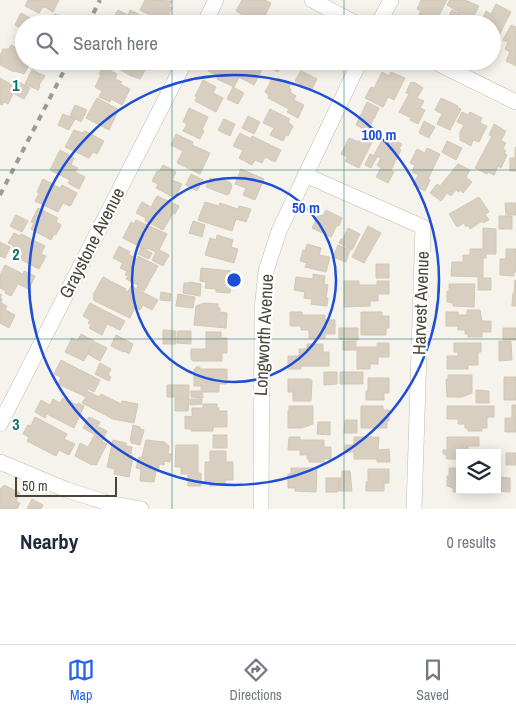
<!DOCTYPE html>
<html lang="en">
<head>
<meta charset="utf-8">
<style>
  body { margin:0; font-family:"Archivo Narrow",sans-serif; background:#f2f2f3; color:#1f2937 }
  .controls { position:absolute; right:15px; bottom:15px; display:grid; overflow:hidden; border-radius:0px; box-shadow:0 2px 12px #0003 }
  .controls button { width:45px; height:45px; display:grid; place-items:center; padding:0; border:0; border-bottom:1px solid #e0e1e3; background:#fff; color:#1f2937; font:25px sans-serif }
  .scale { position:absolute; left:15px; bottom:12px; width:102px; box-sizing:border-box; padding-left:5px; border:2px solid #4b4439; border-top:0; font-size:14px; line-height:18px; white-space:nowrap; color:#4b4439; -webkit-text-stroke:4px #fff; paint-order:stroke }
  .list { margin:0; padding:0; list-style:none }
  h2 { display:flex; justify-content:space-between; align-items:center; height:65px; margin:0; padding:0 20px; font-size:21px }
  h2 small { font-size:16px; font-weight:400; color:#747a83 }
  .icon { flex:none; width:28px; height:28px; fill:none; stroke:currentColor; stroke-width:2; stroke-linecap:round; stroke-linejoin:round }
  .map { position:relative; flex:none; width:516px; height:509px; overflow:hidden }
  .search { position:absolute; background:#fff; box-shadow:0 2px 12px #0003; left:15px; right:15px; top:15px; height:55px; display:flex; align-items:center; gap:12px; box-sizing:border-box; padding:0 18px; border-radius:28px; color:#747a83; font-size:19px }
  .sheet { height:135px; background:#fff }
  nav { display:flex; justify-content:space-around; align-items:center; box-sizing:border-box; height:70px; border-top:1px solid #e0e1e3; background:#fff; font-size:14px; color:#747a83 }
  nav a { display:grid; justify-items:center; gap:2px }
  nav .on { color:#2563eb }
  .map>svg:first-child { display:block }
</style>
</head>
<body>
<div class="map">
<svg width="516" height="509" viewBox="0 0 516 509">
  <rect width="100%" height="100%" fill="#f6f3ec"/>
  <path fill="#d8cfc1" stroke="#d3c7b4" d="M 28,0 L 59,0 L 53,12 L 45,7 L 43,7 L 39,13 L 25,6 Z
    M 145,0 L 172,1 L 169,7 L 172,8 L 165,22 L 140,10 Z
    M 242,0 L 265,0 L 271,3 L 261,24 L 258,24 L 250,20 L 248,22 L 243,20 L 245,16 L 236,11 Z
    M 421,0 L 447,0 L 435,23 L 429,20 L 427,23 L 417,18 L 421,11 L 417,9 Z
    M 450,0 L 465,0 L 479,6 L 470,24 L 445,24 L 452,10 L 457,13 L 459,9 L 458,9 L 457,11 L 447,5 Z
    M 496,4 L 511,12 L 498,37 L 492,34 L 492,24 L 480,24 L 486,11 L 491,14 Z
    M 118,10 L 128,15 L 130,10 L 144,17 L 142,20 L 144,22 L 143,24 L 110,24 Z
    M 21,13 L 32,19 L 30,22 L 34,24 L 24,24 L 24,29 L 15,25 Z
    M 55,14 L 67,20 L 66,24 L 50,24 Z
    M 279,15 L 290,21 L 288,24 L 275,24 Z
    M 511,25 L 516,27 L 516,66 L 506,61 L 510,52 L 505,49 L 508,42 L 503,40 Z
    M 11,45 L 24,52 L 24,61 L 31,61 L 24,74 L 15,71 L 14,72 L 0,65 L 0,56 L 3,49 L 9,49 Z
    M 105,61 L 145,61 L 143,65 L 147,67 L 140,79 L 131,76 Z
    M 213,61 L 217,61 L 224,65 L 226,61 L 245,61 L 262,69 L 254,85 L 239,77 L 234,87 L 217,79 L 219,76 L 208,71 Z
    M 269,61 L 283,61 L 278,72 L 267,66 Z
    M 316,61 L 333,61 L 329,69 Z
    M 103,67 L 117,74 L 115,79 L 122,82 L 120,84 L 130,89 L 122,105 L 111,99 L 110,102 L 99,97 L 102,91 L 95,87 L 101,75 L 99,74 Z
    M 32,70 L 45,76 L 39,85 L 40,86 L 38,90 L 25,84 Z
    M 301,71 L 317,79 L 311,91 L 299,85 L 300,84 L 295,81 Z
    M 382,72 L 389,76 L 391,72 L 405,78 L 394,100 L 388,97 L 383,107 L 365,98 L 371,87 L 374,88 Z
    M 0,78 L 12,85 L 9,92 L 13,94 L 8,104 L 4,102 L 2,105 L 0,104 Z
    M 278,78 L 290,85 L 289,88 L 291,89 L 290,92 L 296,96 L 294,100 L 304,105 L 298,118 L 287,112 L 289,109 L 268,98 L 269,95 L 265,92 L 272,79 L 276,82 Z
    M 203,80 L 216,87 L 213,93 L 223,98 L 216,112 L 195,101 L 197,97 L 195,96 Z
    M 19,82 L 30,88 L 24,99 L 13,93 Z
    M 411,82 L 414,83 L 414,82 L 423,88 L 417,98 L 424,101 L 420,108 L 425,110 L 418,124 L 410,120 L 411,118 L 399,112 L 409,94 L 406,93 Z
    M 233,87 L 244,93 L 238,104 L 227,99 Z
    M 97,98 L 118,109 L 116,112 L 117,113 L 109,130 L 86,118 Z
    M 441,98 L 458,106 L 457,107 L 461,109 L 450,130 L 437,124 L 442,114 L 435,110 Z
    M 367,102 L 379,108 L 374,119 L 362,113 Z
    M 75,105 L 87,110 L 81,122 L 70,116 Z
    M 189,108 L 208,117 L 202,130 L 204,131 L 200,139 L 183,131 L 187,124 L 183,122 Z
    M 270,109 L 290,119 L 288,122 L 293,126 L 288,136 L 286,135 L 283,141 L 270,135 L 274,128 L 263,123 Z
    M 462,112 L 468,115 L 470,112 L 482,118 L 480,123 L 487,126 L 479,142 L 473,140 L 471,146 L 460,140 L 460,132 L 464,125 L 457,122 Z
    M 63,114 L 75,119 L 69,130 L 58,125 Z
    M 361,114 L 373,120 L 368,131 L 356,125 Z
    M 248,116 L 260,122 L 254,134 L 242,128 Z
    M 224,119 L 235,124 L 230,136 L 218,130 Z
    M 424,121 L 435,127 L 429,138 L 419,133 Z
    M 494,124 L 506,131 L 501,141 L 506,143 L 503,149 L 506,151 L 504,153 L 507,155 L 501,168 L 498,166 L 494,175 L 488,172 L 487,174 L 475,168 L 492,136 L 489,135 Z
    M 74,130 L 82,133 L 85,131 L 104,141 L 97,154 L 93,152 L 89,158 L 65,147 Z
    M 240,133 L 251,139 L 252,136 L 281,150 L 275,162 L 265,157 L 262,163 L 255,160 L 252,165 L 239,158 L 243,150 L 233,146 Z
    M 176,134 L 193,142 L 192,145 L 210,153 L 200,174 L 177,163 L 183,151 L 171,145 Z
    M 362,137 L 372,142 L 359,168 L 345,161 L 348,157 L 341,154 L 349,138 L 359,142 Z
    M 390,138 L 402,144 L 399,149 L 401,150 L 391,170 L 394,172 L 388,183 L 376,177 L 381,168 L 377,165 L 381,158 L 374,155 L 382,140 L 387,143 Z
    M 447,141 L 462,148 L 456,160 L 442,152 Z
    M 516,147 L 516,171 L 510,171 L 510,158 L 515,158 L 515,149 Z
    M 427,148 L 440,154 L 428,179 L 430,180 L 425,191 L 413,185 L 418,175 L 412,172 L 415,165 L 410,163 L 417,149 L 425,153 Z
    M 60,150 L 74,158 L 71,165 L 78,168 L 75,172 L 85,177 L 79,189 L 68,183 L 70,180 L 50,170 Z
    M 370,154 L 377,157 L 371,168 L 365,165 Z
    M 458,164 L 470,170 L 466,177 L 472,182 L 463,193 L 460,190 L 459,192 L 456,190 L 451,196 L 447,193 L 441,201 L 430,193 L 437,184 L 440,186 Z
    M 163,165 L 176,172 L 172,180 L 182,184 L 175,198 L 156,188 L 158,184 L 152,181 L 157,171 L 159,172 Z
    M 241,169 L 264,179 L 255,200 L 243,195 L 246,188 L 235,184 Z
    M 191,174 L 203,180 L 197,191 L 186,185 Z
    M 210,178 L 218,181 L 220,178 L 231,183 L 231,185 L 232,186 L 229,194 L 227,194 L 227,195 L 206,187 Z
    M 43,179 L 60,188 L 62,185 L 77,193 L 71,205 L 71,204 L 70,206 L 63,203 L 58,212 L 35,201 L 39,193 L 37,192 Z
    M 157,196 L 179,206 L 175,214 L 173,213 L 163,230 L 145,221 L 146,218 L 136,213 L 142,202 L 151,207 Z
    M 479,197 L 489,212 L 485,214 L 489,220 L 483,223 L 482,221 L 470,229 L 468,225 L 466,227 L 464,223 L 457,227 L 449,214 Z
    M 205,202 L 219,206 L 220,203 L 238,209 L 239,206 L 251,209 L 246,222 L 236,219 L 232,231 L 198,220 Z
    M 505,203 L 516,203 L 516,215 L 506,215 Z
    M 38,208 L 58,218 L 56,222 L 61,225 L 56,235 L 54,234 L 51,240 L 31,229 L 34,223 L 31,222 Z
    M 326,210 L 342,218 L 339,226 L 337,225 L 331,237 L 312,228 L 319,214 L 323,216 Z
    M 16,215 L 28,221 L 22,232 L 10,226 Z
    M 499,216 L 512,216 L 512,229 L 499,229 Z
    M 136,220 L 167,234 L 159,250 L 169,255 L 163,266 L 152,260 L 156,252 L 149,249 L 144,249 L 123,238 L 131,222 L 134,224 Z
    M 193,221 L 205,225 L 202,237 L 189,233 Z
    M 368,226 L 381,233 L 364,263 L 352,257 Z
    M 348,228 L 360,234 L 352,250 L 339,243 L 341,239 L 343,239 Z
    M 483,228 L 496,229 L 496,254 L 486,254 L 486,258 L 483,258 L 483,277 L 451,276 L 452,262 L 463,262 L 463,255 L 470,255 L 470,249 L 483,249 Z
    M 14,233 L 20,236 L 21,234 L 45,246 L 41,254 L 46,256 L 39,269 L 20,259 L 23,253 L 13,248 L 14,246 L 8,243 Z
    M 217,235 L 233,240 L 231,247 L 238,249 L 234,263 L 205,255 L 210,238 L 216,240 Z
    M 0,242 L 10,247 L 5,258 L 0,256 Z
    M 307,244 L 321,248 L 319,255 L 330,257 L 326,272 L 305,267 L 307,263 L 300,261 L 303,250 L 305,251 Z
    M 338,245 L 350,250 L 346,262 L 333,257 Z
    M 119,246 L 130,252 L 128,254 L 137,259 L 138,256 L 158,266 L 144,291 L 137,288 L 138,285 L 126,279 L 128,276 L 125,275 L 127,271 L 120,268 L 123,263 L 113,258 Z
    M 141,248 L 152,253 L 149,259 L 138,254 Z
    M 506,249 L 516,249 L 516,272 L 514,272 L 514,276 L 500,275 L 500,259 L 506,259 Z
    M 376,264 L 389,264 L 389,278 L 376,278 Z
    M 5,265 L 23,274 L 24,271 L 35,276 L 29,289 L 18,284 L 11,296 L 5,293 L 6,291 L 0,288 L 0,275 Z
    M 201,268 L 231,271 L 231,275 L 232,276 L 230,293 L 216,292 L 216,289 L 205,288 L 206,282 L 200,281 Z
    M 313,274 L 325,276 L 324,284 L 328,285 L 326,298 L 328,298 L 327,306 L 311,304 L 312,299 L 304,298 L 305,292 L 294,290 L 296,277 L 313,279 Z
    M 103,277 L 126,289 L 125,290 L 128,292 L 131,286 L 158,300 L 152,310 L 143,305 L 140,310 L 135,307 L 130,318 L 95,301 L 93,299 L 94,296 L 93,295 Z
    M 478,278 L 491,278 L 491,290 L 478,290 Z
    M 515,280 L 516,280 L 516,306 L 512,306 L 513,293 L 514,293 Z
    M 344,281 L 359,281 L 359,285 L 377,285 L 377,281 L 389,281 L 389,294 L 378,294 L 378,301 L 370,301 L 370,306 L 344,307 Z
    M 189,282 L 201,284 L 200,296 L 183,293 L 184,283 L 189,283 Z
    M 449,284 L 475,284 L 474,307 L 453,306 L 453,303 L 447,302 L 447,291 L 449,291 Z
    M 161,292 L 171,294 L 170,301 L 160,300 Z
    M 0,294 L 2,295 L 0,298 L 2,299 L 1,303 L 7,306 L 5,310 L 15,315 L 9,328 L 0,323 Z
    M 178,294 L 195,297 L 193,308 L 176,306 Z
    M 90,303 L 125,321 L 120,330 L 107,324 L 102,335 L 89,328 L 91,325 L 88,323 L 90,320 L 83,316 Z
    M 204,303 L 218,304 L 218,308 L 220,308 L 220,312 L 227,313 L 226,328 L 194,325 L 196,306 Z
    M 467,310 L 480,310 L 482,321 L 491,321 L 491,332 L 482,332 L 482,337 L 468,337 L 468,334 L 465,334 L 465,330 L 458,330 L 458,326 L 446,326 L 446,312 L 458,312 L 458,315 L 467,315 Z
    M 290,312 L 302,312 L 302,315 L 325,315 L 325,320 L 335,320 L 335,334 L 325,334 L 325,338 L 309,338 L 309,330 L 301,330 L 301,326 L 290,326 Z
    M 361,312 L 382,312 L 382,316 L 389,316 L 389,328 L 386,328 L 386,335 L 361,335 Z
    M 339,328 L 358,328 L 358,340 L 339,339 Z
    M 503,328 L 516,328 L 516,340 L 503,340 Z
    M 163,330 L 176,331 L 176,344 L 163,344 Z
    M 178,331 L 191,331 L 191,344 L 177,343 Z
    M 206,332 L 221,332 L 221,338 L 227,338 L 227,353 L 222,353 L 222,361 L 193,361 L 191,359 L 191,349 L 206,349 Z
    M 81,334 L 94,341 L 84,361 L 65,352 L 72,338 L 77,341 Z
    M 116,335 L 133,344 L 129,354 L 124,351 L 123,352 L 111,346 Z
    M 343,341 L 356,341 L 356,350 L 343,350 Z
    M 499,341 L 511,341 L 512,360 L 499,361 Z
    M 95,342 L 107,348 L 100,361 L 88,354 Z
    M 377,343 L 389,343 L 389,357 L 378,357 L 378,364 L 370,364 L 370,369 L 357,369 L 357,347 L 377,347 Z
    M 454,343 L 481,343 L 481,352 L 478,352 L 478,365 L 468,365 L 468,369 L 447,369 L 447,356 L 458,356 L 458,352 L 454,352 Z
    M 307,344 L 323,344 L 323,352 L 329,352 L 329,366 L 301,366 L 301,369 L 288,369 L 288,356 L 299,356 L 299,349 L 307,349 Z
    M 61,360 L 100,380 L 94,392 L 88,389 L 87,391 L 99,397 L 101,394 L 121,404 L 122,401 L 138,404 L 134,423 L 113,419 L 82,403 L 86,397 L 58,384 L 61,377 L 54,374 Z
    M 100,363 L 111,369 L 108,375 L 111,377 L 109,381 L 95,374 Z
    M 196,367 L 200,367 L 200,369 L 227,369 L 227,384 L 219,384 L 219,392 L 203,392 L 203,390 L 201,390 L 201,386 L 194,386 L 194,369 L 196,369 Z
    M 324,372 L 337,372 L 337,384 L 324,385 Z
    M 340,372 L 363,372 L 363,384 L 340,384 Z
    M 448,375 L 472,375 L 472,393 L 462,397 L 447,397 L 446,379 L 448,379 Z
    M 504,377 L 516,377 L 516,400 L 504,400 Z
    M 368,378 L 389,378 L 389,393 L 384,393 L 384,400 L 366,400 L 366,391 L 368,391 Z
    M 288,379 L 310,379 L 310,380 L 312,380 L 311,401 L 293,401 L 293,392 L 288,392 Z
    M 167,385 L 189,385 L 189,397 L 167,397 Z
    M 476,390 L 489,391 L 489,403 L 476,403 Z
    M 191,391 L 202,391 L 203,398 L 191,397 Z
    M 63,398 L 77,405 L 78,403 L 84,406 L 74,428 L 47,414 L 45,418 L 35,412 L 41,400 L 50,405 L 53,399 L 60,403 Z
    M 175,398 L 189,398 L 188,411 L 175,411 Z
    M 190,399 L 202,399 L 202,404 L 190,405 Z
    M 203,404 L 217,404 L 217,408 L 219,408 L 219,411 L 227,411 L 227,427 L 213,427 L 213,431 L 191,431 L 191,429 L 185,429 L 185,416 L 192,417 L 192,408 L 203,408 Z
    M 512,405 L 516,405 L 516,432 L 505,432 L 505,418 L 512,418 Z
    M 289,406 L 313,406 L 313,424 L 302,428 L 288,428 L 288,410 L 289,410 Z
    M 361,406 L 383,406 L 383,410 L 389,410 L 389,421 L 387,421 L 387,428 L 361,428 Z
    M 447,406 L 494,406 L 494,417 L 487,417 L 487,428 L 482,428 L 482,431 L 468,431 L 468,428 L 465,428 L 465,424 L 458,424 L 458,419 L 447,419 Z
    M 35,417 L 67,434 L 64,439 L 75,444 L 69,455 L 59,450 L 56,456 L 27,441 L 29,437 L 23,434 L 28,425 L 31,426 Z
    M 89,417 L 100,422 L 94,434 L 83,428 Z
    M 345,420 L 357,420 L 357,433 L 344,433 Z
    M 318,422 L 330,422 L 330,435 L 317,434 Z
    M 133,425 L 140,427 L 140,429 L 144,430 L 140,445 L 131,443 L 132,441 L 130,441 Z
    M 99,427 L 107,431 L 102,442 L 107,444 L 96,465 L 92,464 L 92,465 L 75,456 L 80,443 L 88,447 Z
    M 213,435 L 227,435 L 227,448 L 213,448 Z
    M 289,437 L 300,437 L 300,440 L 324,440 L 324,447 L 331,447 L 331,459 L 324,459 L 324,462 L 309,462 L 309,459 L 307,459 L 307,455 L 300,455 L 300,450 L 288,450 Z
    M 354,437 L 379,437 L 378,450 L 389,449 L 390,462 L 377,462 L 377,459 L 354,459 L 354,452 L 345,452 L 345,445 L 354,445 Z
    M 447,437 L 479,437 L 479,446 L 468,446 L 468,453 L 460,453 L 460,459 L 447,459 L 446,454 L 443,454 L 443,450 L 447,450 Z
    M 113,440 L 126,443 L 126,446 L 132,447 L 131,454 L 124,453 L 124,454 L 133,456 L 129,477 L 114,474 L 115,469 L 107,467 Z
    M 146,440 L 164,442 L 169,446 L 168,454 L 171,454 L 170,462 L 164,461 L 164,465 L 159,464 L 159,471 L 154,471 L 156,472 L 154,482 L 140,481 L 141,469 L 136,468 L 139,457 L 145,458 L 145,457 L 142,457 Z
    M 176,445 L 198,445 L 198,473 L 201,473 L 201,486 L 188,486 L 188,474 L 181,474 L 181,467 L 175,467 Z
    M 210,451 L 226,451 L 226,462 L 233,462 L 233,480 L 225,480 L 225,485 L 210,486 L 210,481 L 205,481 L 205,462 L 210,462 Z
    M 506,453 L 516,453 L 516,465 L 506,465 Z
    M 291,468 L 317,468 L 316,492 L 295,491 L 295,488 L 288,488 L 288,474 L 291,474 Z
    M 449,468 L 460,468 L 460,490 L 475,491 L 453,492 L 453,488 L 447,486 L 447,476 L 449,476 Z
    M 368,469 L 389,469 L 389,483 L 384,483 L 384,491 L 366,491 L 366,482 L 368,482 Z
    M 342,471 L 350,471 L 352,491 L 339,491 L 339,478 L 342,478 Z
    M 498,477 L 510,478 L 510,492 L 497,491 Z
    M 326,478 L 339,478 L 338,492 L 326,492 Z
    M 4,485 L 20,493 L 16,501 L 20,503 L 17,509 L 0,509 L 0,489 L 1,489 Z
    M 32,499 L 43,505 L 41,509 L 27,509 Z"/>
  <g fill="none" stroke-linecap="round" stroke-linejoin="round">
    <g stroke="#c2bbae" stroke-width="16">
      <path id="street" d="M 312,0 L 357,24
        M 204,24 L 216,0
        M 378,24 L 391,0
        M 433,61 L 516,102
        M 305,175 L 423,227 L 414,509
        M 0,424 L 185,61
        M 0,462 L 67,490 L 111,504 L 141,509
        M 261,509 L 262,310 L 266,271 L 279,231 L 360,61"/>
    </g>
    <use href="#street" stroke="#fff" stroke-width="15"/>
    <path stroke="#9a9a9a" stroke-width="4" stroke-dasharray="6 6" stroke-linecap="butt" d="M 88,24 L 100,0
      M 0,195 L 69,61"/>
  </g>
  <path fill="none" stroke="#0f766e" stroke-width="1" stroke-opacity="0.55" d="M 172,0 L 172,24M 344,0 L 344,24M 172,61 L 172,509M 344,61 L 344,509M 0,170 L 516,170M 0,339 L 516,339"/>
  <g fill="none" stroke="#1d4ed8" stroke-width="2.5">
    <circle cx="234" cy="280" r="102"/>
    <circle cx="234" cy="280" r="205"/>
  </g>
  <g text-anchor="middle" stroke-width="4.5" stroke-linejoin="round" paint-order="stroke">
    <g font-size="18" fill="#4b4439" stroke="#fff">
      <text transform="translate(92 243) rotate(-63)" y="6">Graystone Avenue</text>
      <text transform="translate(421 303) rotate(-88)" y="6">Harvest Avenue</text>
      <text transform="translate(264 335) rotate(-87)" y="6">Longworth Avenue</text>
    </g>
  </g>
  <g font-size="16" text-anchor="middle" font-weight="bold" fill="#0f766e" stroke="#fff" stroke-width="4.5" stroke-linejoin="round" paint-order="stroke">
    <text x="16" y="91">1</text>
    <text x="16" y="260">2</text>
    <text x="16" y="430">3</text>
  </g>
  <circle cx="234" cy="280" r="8" fill="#1d4ed8" stroke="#fff" stroke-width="2.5"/>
  <g font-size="15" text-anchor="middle" font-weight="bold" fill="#1d4ed8" stroke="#fff" stroke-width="4.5" stroke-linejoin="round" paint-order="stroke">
    <text x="379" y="140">100 m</text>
    <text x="306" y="213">50 m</text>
  </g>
</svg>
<div class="controls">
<button><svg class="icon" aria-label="layers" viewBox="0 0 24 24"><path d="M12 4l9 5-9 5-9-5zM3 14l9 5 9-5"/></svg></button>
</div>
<div class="scale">50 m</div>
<div class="search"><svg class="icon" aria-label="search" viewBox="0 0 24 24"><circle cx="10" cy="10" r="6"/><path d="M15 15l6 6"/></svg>Search here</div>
</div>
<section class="sheet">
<h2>Nearby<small>0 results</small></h2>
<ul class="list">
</ul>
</section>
<nav>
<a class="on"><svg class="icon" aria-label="map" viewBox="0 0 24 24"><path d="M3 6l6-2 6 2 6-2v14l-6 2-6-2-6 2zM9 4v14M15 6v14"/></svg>Map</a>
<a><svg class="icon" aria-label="directions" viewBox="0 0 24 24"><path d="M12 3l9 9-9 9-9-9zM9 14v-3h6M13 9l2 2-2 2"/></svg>Directions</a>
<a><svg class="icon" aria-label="saved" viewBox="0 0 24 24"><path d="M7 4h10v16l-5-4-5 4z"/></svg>Saved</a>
</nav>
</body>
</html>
